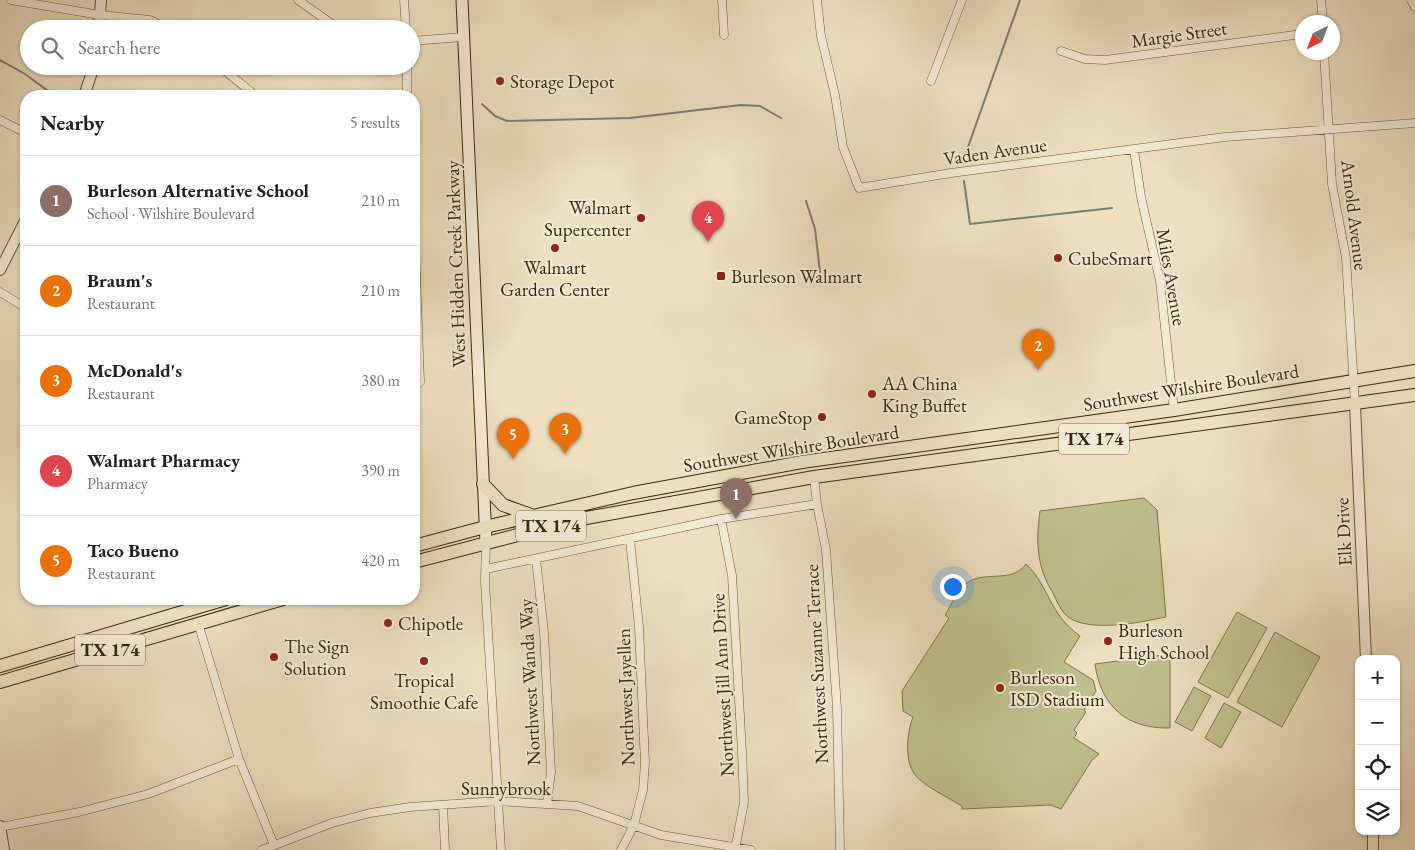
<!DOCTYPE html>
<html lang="en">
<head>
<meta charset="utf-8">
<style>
  body { margin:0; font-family:"EB Garamond",serif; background:#f2f2f2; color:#202124 }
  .controls { position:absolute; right:15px; bottom:15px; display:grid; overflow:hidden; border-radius:10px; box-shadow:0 1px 4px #0004 }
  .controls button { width:45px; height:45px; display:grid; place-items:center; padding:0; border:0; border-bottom:1px solid #e0e0e0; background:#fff; color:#202124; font:25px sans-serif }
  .compass { position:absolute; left:1295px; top:15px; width:45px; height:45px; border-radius:50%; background:#fff; box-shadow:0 1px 4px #0004; rotate:222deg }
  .you { position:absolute; left:952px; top:586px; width:18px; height:18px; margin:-12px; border:4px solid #fff; border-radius:50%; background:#1a73e8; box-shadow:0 0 0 8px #1a73e833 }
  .badge { display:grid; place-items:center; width:32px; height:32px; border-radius:50%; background:#2563eb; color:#fff; font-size:16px; font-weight:700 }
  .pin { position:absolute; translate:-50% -41px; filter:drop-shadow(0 1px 2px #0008) }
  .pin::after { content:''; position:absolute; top:26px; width:18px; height:15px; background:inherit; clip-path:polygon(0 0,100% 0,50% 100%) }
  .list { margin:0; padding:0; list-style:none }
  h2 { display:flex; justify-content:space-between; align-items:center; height:65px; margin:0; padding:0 20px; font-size:21px }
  h2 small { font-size:16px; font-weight:400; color:#757577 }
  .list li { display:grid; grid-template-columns:32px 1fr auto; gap:15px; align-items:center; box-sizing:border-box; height:90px; padding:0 20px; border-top:1px solid #e0e0e0 }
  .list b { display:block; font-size:19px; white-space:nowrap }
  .list p { margin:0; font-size:16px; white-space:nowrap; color:#757577 }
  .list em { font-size:16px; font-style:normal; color:#757577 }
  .icon { flex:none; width:28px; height:28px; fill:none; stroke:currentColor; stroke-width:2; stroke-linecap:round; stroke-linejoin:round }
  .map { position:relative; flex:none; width:1415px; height:850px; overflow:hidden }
  .search { position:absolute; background:#fff; box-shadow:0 1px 4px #0004; left:20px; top:20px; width:400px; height:55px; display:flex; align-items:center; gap:12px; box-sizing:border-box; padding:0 18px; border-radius:28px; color:#757577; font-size:19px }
  .panel { position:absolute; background:#fff; box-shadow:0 1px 4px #0004; left:20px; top:90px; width:400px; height:515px; border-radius:20px }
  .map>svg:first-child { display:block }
</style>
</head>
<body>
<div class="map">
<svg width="1415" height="850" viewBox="0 0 1415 850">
  <rect width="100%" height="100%" fill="#eddfc0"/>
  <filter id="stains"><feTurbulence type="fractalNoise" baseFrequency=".004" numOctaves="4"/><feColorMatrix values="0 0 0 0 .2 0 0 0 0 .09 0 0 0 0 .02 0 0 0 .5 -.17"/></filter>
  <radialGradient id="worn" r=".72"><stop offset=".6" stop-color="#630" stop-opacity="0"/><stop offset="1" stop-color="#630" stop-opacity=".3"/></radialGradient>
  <path fill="#bfc08e" stroke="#7e744c" d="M 1144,498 L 1157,510 L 1166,617 C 1142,622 1082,635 1064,613 C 1060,608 1056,600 1053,593 C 1036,566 1036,541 1040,511 Z
    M 1026,564 C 1050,587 1048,613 1080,636 L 1064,662 L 1093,680 L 1096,691 L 1084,710 L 1086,712 L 1074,730 L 1077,733 L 1074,738 L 1099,754 L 1092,760 L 1061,809 L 1051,805 L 962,809 L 962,806 C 949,798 924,786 915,775 C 904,760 907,733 913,717 L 903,711 L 902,691 L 949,618 L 945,615 C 951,605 958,590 967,583 C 984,570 1012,584 1026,564 Z
    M 1237,612 L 1267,628 L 1228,698 L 1198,682 Z
    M 1275,632 L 1320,657 L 1282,727 L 1237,702 Z
    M 1164,655 L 1170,659 L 1170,728 C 1127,729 1101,707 1095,664 Z
    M 1194,687 L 1211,696 L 1192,731 L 1175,722 Z
    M 1224,703 L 1241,712 L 1221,748 L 1205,738 Z"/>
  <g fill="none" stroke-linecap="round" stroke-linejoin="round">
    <path stroke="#758074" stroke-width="2" d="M 0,60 L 25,74 L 55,96
      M 482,104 L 495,116 L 507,121 L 630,118 L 741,105 L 760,106 L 781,118
      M 962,164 L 1020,0
      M 964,181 L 970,224 L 1112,208
      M 806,201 L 815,229 L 820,272"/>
    <g stroke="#685637" stroke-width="9">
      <path id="minor" d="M 11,0 L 100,15 L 150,20 L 169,29
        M 298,0 L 339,29
        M 404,0 L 406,29
        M 722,0 L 724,35
        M 817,0 L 821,36 L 835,95 L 843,147 L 859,188 L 951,173 L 1225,137 L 1415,123
        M 1321,0 L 1323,22
        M 1411,0 L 1415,7
        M 411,41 L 463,37
        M 1061,51 L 1085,59 L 1105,60 L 1302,34
        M 1324,52 L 1332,184 L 1346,258 L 1355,404
        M 219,66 L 256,96
        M 931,81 L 962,0
        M 407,96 L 407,66
        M 0,120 L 26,133
        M 1134,150 L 1141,197 L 1160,281 L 1174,410
        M 414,221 L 420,382
        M 0,292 L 26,308
        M 814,477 L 817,504 L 826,550 L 837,708 L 840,850
        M 721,519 L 732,575 L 742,752 L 744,802 L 735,850
        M 486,542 L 485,582 L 501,850
        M 536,559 L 544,632 L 551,772 L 547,804
        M 486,569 L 721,519 L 817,504
        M 198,623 L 239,759 L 274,845
        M 443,805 L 445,850
        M 0,827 L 79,812 L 148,794 L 239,759
        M 262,850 L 332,823 L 370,813 L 410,807 L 498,801 L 578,806 L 661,835 L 751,850
        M 621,850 L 634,825 L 643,790 L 645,763 L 639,627 L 630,540"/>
    </g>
    <g stroke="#685637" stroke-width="12">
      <path id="tertiary" d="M 99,29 L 101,0
        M 84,96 L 94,66
        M 0,270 L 26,219
        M 1355,404 L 1366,659
        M 0,826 L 4,850
        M 1373,831 L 1373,850"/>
    </g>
    <g stroke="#3c2809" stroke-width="13">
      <path id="secondary" d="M 462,0 L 486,542"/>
    </g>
    <g stroke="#3c2809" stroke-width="14">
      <path id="primary" d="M 483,484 L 503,505 L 531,515
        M 414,546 L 485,527 L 633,493 L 802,462 L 1174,410 L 1415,371
        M 414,562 L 575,520 L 814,477 L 1415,395
        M 0,666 L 226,599
        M 0,682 L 283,599"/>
    </g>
    <use href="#minor" stroke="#f3ead6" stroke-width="8"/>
    <use href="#tertiary" stroke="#f3ead6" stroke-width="10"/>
    <use href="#secondary" stroke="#f3ead6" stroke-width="11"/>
    <use href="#primary" stroke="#eddfc0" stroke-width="12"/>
  </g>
  <g fill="#8f2418" stroke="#f3ead6" stroke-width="2">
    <circle cx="500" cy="81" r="5"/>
    <circle cx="641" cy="218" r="5"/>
    <circle cx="555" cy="248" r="5"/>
    <circle cx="1058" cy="258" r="5"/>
    <rect x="716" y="271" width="10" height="10" rx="2.5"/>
    <circle cx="872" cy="394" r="5"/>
    <circle cx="822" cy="417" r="5"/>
    <circle cx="388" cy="623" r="5"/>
    <circle cx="1108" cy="641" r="5"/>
    <circle cx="274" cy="657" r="5"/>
    <circle cx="424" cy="661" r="5"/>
    <circle cx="1000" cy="688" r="5"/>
  </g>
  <g text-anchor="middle" stroke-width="4" stroke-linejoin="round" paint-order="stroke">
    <g fill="#f3ead6" stroke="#736246" stroke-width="1">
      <rect x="1059" y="423.5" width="70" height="31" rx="4"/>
      <rect x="516" y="510.5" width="70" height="31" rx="4"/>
      <rect x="75" y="634.5" width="70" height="31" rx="4"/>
    </g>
    <g font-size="18" font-weight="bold" fill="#3c2809">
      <text x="1094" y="445">TX 174</text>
      <text x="551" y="532">TX 174</text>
      <text x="110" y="656">TX 174</text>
    </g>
    <g font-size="19" fill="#3c2809" stroke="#f3ead6">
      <text transform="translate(1179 34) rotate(-8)" y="7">Margie Street</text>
      <text transform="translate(995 151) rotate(-8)" y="7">Vaden Avenue</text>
      <text transform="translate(1355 215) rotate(83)" y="7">Arnold Avenue</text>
      <text transform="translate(455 264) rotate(-92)" y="7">West Hidden Creek Parkway</text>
      <text transform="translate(1172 277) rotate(80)" y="7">Miles Avenue</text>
      <text transform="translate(1191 387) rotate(-9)" y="7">Southwest Wilshire Boulevard</text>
      <text transform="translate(791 448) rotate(-9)" y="7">Southwest Wilshire Boulevard</text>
      <text transform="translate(1343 532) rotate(-93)" y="7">Elk Drive</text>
      <text transform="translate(816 664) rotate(-93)" y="7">Northwest Suzanne Terrace</text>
      <text transform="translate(529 682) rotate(-93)" y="7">Northwest Wanda Way</text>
      <text transform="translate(722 685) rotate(-93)" y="7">Northwest Jill Ann Drive</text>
      <text transform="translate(625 697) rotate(-92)" y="7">Northwest Jayellen</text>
      <text x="506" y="795">Sunnybrook</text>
    </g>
    <g font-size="19" fill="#3c2809" stroke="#f3ead6" text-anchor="start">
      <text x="510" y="88">Storage Depot</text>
      <text x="631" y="214" text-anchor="end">Walmart<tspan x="631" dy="22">Supercenter</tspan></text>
      <text x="1068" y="265">CubeSmart</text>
      <text x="555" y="274" text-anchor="middle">Walmart<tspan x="555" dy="22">Garden Center</tspan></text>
      <text x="731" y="283">Burleson Walmart</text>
      <text x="882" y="390">AA China<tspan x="882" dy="22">King Buffet</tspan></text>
      <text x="812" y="424" text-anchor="end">GameStop</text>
      <text x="398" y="630">Chipotle</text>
      <text x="1118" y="637">Burleson<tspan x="1118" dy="22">High School</tspan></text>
      <text x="284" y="653">The Sign<tspan x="284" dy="22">Solution</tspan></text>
      <text x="1010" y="684">Burleson<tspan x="1010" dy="22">ISD Stadium</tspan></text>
      <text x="424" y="687" text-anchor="middle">Tropical<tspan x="424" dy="22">Smoothie Cafe</tspan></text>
    </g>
  </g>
  <rect width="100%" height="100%" filter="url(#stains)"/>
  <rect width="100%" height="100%" fill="url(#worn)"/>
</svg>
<div class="controls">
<button>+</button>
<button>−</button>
<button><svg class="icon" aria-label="locate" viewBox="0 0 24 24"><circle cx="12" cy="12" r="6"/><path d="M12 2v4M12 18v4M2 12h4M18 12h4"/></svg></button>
<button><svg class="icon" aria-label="layers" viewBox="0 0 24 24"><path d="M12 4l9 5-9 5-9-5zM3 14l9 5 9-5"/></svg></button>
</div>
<svg class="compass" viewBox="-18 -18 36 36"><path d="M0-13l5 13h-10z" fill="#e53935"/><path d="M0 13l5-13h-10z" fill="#757577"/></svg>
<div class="you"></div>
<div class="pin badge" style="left:736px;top:519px;background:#8d6e63">1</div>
<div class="pin badge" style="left:1038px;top:370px;background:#e8710a">2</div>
<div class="pin badge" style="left:565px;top:454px;background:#e8710a">3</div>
<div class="pin badge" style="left:708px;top:242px;background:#e0444e">4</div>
<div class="pin badge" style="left:513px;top:459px;background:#e8710a">5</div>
<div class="search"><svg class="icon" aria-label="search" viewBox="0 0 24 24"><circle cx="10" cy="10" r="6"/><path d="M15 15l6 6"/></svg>Search here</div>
<section class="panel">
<h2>Nearby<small>5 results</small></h2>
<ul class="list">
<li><span class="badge" style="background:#8d6e63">1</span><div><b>Burleson Alternative School</b><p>School · Wilshire Boulevard</p></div><em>210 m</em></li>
<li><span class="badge" style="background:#e8710a">2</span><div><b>Braum's</b><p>Restaurant</p></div><em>210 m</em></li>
<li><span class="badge" style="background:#e8710a">3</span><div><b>McDonald's</b><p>Restaurant</p></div><em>380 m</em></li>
<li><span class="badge" style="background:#e0444e">4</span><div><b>Walmart Pharmacy</b><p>Pharmacy</p></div><em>390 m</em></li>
<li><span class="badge" style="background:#e8710a">5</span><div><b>Taco Bueno</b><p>Restaurant</p></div><em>420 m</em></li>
</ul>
</section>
</div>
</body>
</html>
